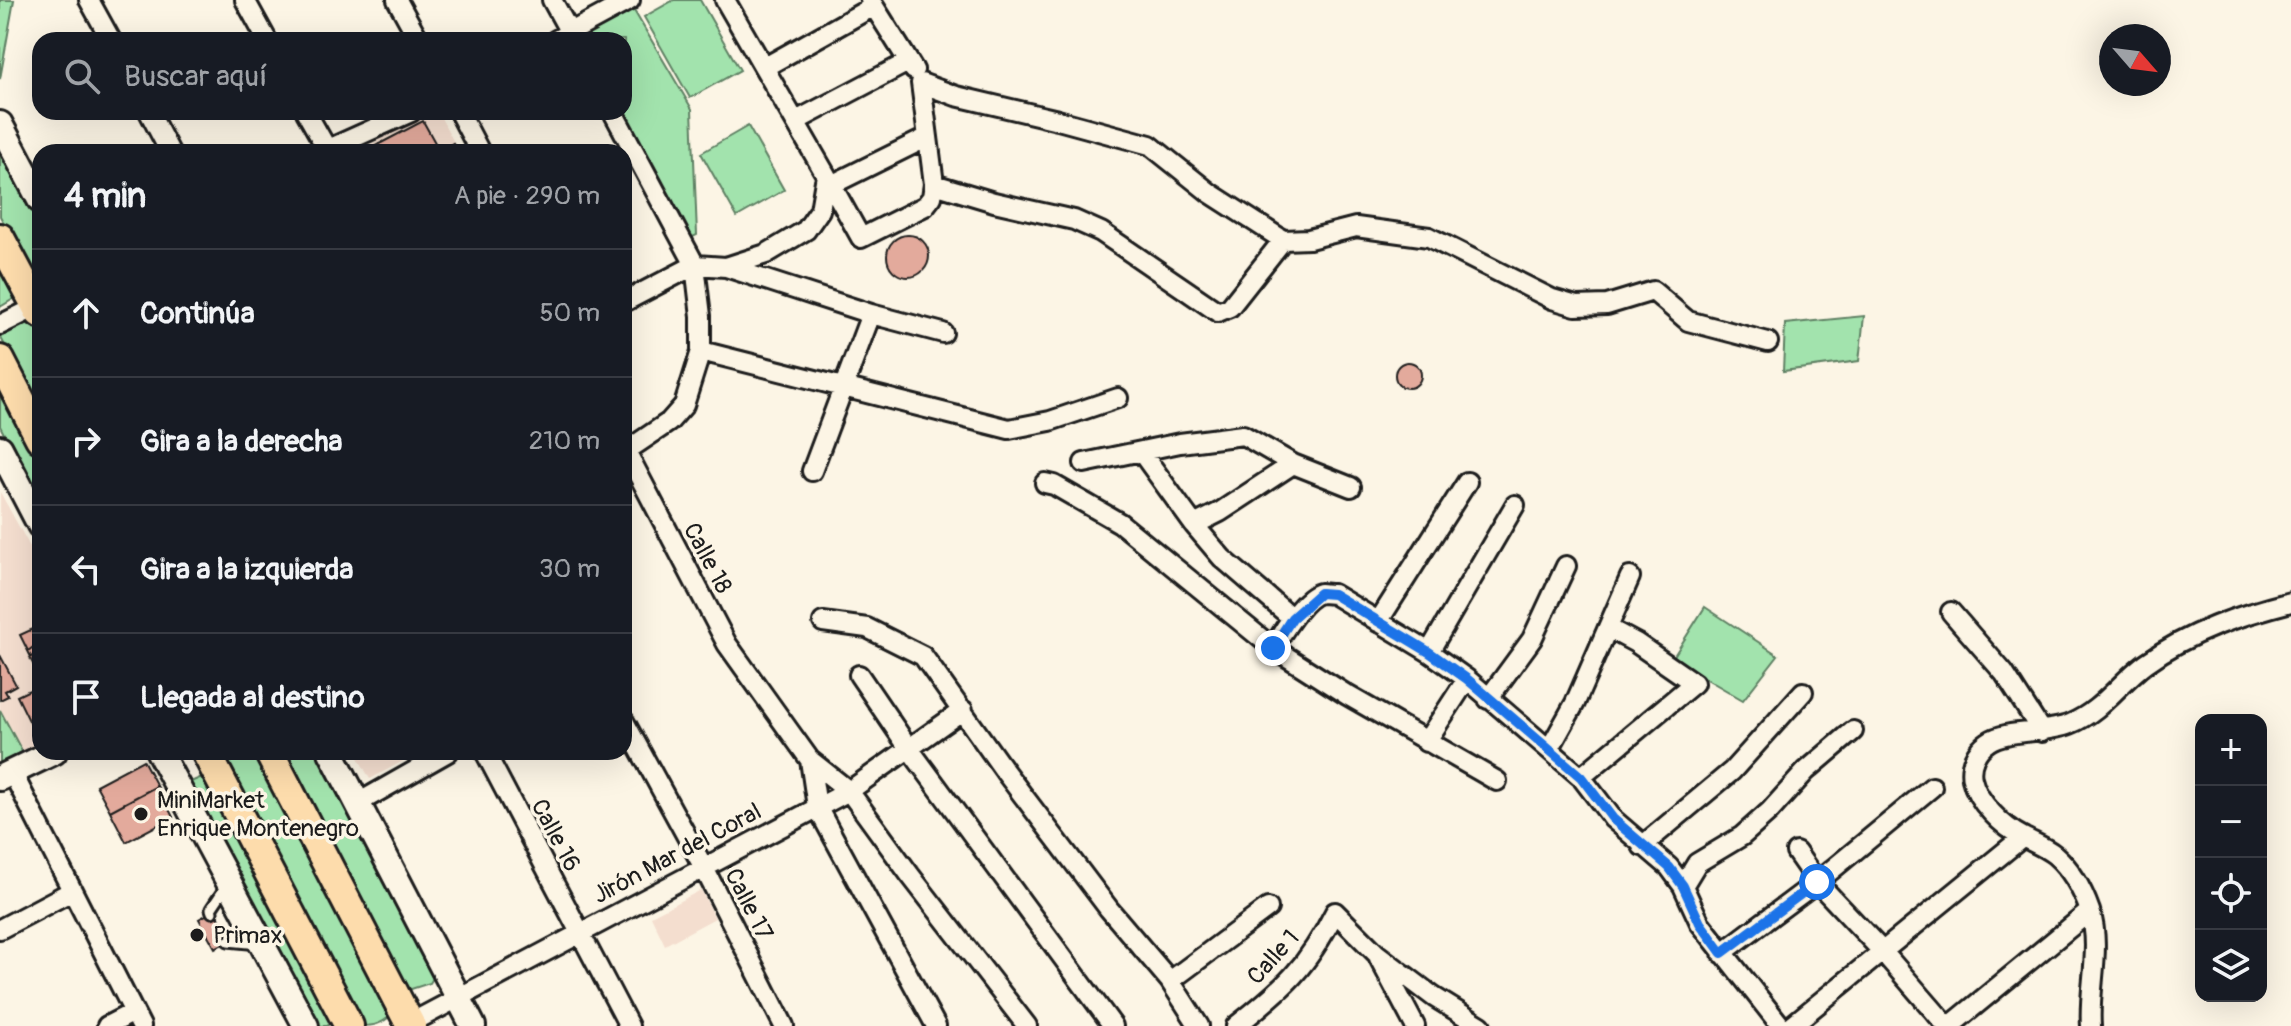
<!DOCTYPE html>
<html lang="es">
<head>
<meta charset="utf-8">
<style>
  body { margin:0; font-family:Pangolin,sans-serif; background:#242831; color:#f1f3f6 }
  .controls { position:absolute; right:24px; bottom:24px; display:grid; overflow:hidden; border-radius:16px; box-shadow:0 8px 32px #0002 }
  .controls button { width:72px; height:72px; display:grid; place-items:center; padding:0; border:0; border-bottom:2px solid #363941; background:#171b24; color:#f1f3f6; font:40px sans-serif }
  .compass { position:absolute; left:2099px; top:24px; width:72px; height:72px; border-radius:50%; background:#171b24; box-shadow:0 8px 32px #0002; rotate:118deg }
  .stop { position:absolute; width:24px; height:24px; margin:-18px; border:6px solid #1a73e8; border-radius:50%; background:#fff }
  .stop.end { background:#1a73e8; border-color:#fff; box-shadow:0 2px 8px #0008 }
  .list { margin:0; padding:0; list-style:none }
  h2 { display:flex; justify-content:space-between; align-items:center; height:104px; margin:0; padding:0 32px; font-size:34px }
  h2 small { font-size:26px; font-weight:400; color:#9ea1a6 }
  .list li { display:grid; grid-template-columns:52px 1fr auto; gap:24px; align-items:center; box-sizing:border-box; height:128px; padding:0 32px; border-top:2px solid #363941 }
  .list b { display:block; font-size:30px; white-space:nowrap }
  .list em { font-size:26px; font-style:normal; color:#9ea1a6 }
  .icon { flex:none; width:44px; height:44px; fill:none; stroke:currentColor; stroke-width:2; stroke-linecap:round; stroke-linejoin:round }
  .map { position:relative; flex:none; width:2291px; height:1026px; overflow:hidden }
  .search { position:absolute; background:#171b24; box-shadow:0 8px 32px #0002; left:32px; top:32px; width:600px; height:88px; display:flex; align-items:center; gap:20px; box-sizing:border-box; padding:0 28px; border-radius:24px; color:#9ea1a6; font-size:30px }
  .panel { position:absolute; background:#171b24; box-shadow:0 8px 32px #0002; left:32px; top:144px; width:600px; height:616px; border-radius:24px }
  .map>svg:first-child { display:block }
</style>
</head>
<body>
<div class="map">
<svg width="2291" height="1026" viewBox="0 0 2291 1026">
  <rect width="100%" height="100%" fill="#fcf5e5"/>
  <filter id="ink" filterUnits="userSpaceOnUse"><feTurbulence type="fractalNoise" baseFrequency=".0125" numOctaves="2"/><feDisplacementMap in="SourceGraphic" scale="16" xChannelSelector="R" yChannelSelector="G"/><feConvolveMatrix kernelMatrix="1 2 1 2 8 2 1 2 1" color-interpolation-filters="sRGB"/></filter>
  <g filter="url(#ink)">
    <path fill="#f4decf" d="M 430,112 L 438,112 L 459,152 L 356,152 Z
      M 0,492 L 40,565 L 40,746 L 24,755 L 0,710 Z
      M 355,752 L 420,752 L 370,779 Z
      M 701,890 L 715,918 L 665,945 L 651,916 Z"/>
    <path fill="#a2e3ad" stroke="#5f8064" stroke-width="2" d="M 0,0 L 14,0 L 0,79 Z
      M 674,0 L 700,0 L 740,70 L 690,98 L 644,17 Z
      M 633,9 L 692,109 L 697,235 L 689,239 L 619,112 L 624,112 L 624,40 L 580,40 L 577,36 Z
      M 748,126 L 784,190 L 737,217 L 701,153 Z
      M 0,146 L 40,220 L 40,269 L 31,274 L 0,216 Z
      M 0,257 L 19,291 L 15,298 L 0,307 Z
      M 28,316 L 40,328 L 40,413 L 1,338 L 1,331 Z
      M 1864,316 L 1859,361 L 1783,371 L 1785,324 Z
      M 0,381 L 40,458 L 40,504 L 0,426 Z
      M 1705,607 L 1778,655 L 1743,700 L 1672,659 Z
      M 0,710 L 24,755 L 0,767 Z
      M 216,752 L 263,752 L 391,1015 C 382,1024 374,1026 361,1026 Z
      M 285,752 L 318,752 L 435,975 L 430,983 L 405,991 Z
      M 202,777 L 331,1023 L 327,1026 L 312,1026 L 186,784 Z"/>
    <path fill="#e3aa9c" stroke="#1c1c1c" stroke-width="2" d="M 423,121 L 438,148 L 431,152 L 364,152 Z
      M 453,143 L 458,152 L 438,152 Z
      M887 256a21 21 0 1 1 42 0a21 21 0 1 1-42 0Z
      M1395 375a13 13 0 1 1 26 0a13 13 0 1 1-26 0Z
      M 35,628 L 40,642 L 28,651 L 20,635 Z
      M 40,642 L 40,652 L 31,657 L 28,651 Z
      M 40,652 L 40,678 L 30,658 Z
      M 0,655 L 16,685 L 5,691 L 8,696 L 0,700 Z
      M 40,685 L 40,738 L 38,739 L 17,696 Z
      M 143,760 L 157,786 L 110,811 L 96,785 Z
      M 157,786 L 173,817 L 126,842 L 110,811 Z
      M 215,910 L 231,940 L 215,948 L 199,919 Z"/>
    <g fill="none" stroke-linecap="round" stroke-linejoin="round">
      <g stroke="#1c1c1c" stroke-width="15">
        <path id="lane" d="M 212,912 L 211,909 L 227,885
          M 228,941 L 259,944"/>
      </g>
      <g stroke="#1c1c1c" stroke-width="24">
        <path id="street" d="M 89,0 L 111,40
          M 245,0 L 267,40
          M 397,0 L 419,40
          M 552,0 L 574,40
          M 870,0 L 914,70
          M 556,40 L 630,0
          M 765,67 L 874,6
          M 149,112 L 170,152
          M 306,112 L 327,149
          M 459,112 L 480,152
          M 613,112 L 695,265 L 701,316 L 701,351 L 684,405 L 669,422 L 626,451 L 727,644 L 810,760 L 817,807 L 936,1026
          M 796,121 L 908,62
          M 322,152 L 411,112
          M 826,175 L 861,238 L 925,206 L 932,197 L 934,184 L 921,83 L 956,96 L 1058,120 L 1150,145 L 1210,193 L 1283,240 L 1309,239 L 1356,227 L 1429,237 L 1552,299 L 1576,306 L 1607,305 L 1653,291 L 1688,321 L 1768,342
          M 934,184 L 994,202 L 1074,220 L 1101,232 L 1218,312 L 1230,307 L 1283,240
          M 831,185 L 928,137
          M 726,267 L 871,314 L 943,333
          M 624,302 L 695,265 L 726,267 L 766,254 L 806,230 L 820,210 L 826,175 L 725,0
          M 0,325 L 40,305
          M 701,351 L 1009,429 L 1050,421 L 1118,398
          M 1142,453 L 1194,525 L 1222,558 L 1292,618
          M 1084,463 L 1180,443 L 1243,435 L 1293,464 L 1351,487
          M 812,471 L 871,314
          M 1045,483 L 1054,485 L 1120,523 L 1273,648 L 1347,695 L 1497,781
          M 1194,525 L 1220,512 L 1293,464
          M 1951,612 L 2004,673 L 2042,732
          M 823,622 L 867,628 L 923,656 L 1006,773 L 1109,909 L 1170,981 L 1199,1026
          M 1378,622 L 1467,482
          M 1273,648 C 1282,633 1302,598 1320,593 C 1321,593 1331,594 1333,594 L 1429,652 L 1467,679 L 1581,777 L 1613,819 L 1669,867 L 1683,886 L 1700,923 L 1781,1026
          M 1429,652 L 1515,505
          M 859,675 L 908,747 L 1113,1026
          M 1488,699 L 1532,639 L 1566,566
          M 624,721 L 704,868 L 784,1026
          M 1426,742 L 1467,679
          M 1550,748 L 1575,703 L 1630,577
          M 485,752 L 629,1026
          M 810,760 L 849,791 L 910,875 L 1027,1026
          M 12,772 L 141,1026
          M 1581,777 L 1694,683 L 1636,643 L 1608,628
          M 358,803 L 448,752
          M 1642,846 L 1732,771 L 1803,692
          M 1796,852 L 1817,882 L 1883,952 L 1947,1026
          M 1683,886 L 1697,863 L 1742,836 L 1770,811 L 1806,771 L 1853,731
          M 0,929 L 72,891
          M 1722,953 L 1817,882 L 1932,787
          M 1379,958 L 1415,1026
          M 1170,981 L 1268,908
          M 107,1026 L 134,1012
          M 405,1026 L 849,791 L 963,710
          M 1236,1026 C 1284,988 1307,968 1335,912 L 1377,954 L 1434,997 L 1481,1026
          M 1791,1026 L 2023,837
          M 1950,1026 L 2090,911
          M 2091,1026 C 2088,988 2102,948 2090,911 C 2083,891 2071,869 2055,855 C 2045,847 2034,843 2023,837 C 2003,827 1977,802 1972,779 C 1969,765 1976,750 1988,742 C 2006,729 2046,734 2070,724 C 2102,711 2119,683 2146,663 C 2189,632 2240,615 2291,602"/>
      </g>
      <g stroke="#1c1c1c" stroke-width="30">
        <path id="secondary" d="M 0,124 L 40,200
          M 0,448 L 40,525
          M 159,752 L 306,1026
          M 331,752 L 473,1026
          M 0,778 L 54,752"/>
      </g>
      <g stroke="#1c1c1c" stroke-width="34">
        <path id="primary" d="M 0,238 L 40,313
          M 0,360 L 40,438
          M 206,752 L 349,1026
          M 269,752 L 411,1026"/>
      </g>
      <use href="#lane" stroke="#fcf5e5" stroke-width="9"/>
      <use href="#street" stroke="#fcf5e5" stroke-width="18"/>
      <use href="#secondary" stroke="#fcf5e5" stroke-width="24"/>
      <use href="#primary" stroke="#fddcac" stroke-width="28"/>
    </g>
  </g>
  <g fill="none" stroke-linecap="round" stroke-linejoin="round" filter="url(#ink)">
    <path stroke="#1a73e8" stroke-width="10" d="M 1273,648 L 1292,618 L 1320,593 L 1333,594 L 1429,652 L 1467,679 L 1581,777 L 1613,819 L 1669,867 L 1683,886 L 1700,923 L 1722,953 L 1817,882"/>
  </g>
  <g fill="#1c1c1c" stroke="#fcf5e5" stroke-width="3">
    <circle cx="141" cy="814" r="8"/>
    <circle cx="197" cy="935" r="8"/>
  </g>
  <g text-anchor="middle" stroke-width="7" stroke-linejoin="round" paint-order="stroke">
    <g font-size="24" fill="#1c1c1c" stroke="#fcf5e5">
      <text transform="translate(708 558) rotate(62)" y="8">Calle 18</text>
      <text transform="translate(556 835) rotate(62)" y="8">Calle 16</text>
      <text transform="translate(677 853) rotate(-28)" y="8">Jirón Mar del Coral</text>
      <text transform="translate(749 904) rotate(63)" y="8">Calle 17</text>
      <text transform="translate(1273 957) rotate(-48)" y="8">Calle 1</text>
    </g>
    <g font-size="24" fill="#1c1c1c" stroke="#fcf5e5" text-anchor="start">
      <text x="157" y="808">MiniMarket<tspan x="157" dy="28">Enrique Montenegro</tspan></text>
      <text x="213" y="943">Primax</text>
    </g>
  </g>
</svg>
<div class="controls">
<button>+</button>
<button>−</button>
<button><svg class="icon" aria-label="locate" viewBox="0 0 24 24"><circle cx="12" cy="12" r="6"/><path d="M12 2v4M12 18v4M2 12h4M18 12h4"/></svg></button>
<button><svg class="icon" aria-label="layers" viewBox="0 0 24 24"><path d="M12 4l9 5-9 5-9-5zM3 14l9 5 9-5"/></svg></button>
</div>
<svg class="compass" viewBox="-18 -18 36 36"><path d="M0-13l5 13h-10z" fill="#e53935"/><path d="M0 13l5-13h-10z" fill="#9ea1a6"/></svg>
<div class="stop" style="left:1817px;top:882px"></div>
<div class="stop end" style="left:1273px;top:648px"></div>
<div class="search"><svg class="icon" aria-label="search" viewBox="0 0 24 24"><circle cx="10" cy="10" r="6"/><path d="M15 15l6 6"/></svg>Buscar aquí</div>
<section class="panel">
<h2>4 min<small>A pie · 290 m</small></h2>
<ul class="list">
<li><svg class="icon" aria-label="ahead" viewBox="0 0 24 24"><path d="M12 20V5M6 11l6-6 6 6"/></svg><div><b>Continúa</b></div><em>50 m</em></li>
<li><svg class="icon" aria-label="right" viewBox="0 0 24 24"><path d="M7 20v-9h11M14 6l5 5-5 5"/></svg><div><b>Gira a la derecha</b></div><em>210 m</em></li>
<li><svg class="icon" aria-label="left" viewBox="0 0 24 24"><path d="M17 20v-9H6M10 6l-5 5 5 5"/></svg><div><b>Gira a la izquierda</b></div><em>30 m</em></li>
<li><svg class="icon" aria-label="arrive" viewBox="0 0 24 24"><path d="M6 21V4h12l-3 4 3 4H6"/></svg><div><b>Llegada al destino</b></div></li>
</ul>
</section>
</div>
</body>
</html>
